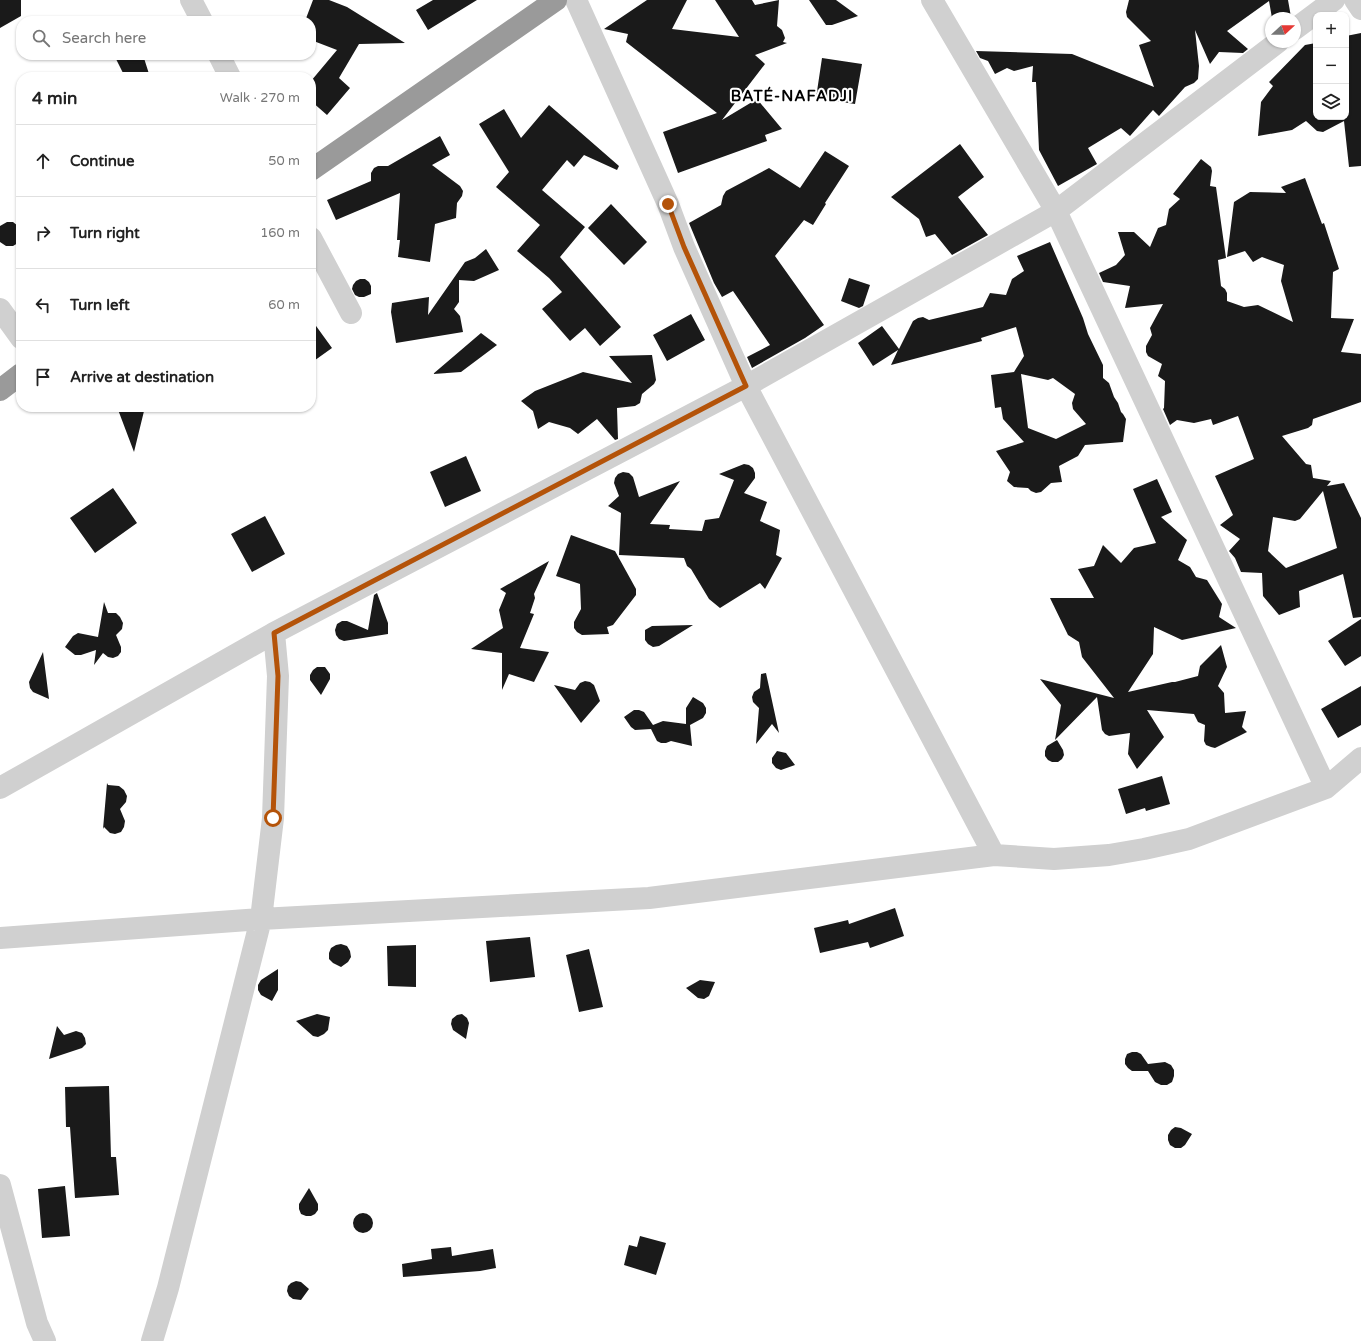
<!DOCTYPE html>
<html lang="en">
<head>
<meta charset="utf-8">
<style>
  body { margin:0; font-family:"Varela Round",sans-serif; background:#f6f6f6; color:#222 }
  .controls { position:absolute; right:12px; top:12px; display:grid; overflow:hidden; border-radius:8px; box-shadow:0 1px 3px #0004 }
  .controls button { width:36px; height:36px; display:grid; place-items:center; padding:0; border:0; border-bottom:1px solid #e0e0e0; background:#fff; color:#222; font:20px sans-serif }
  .compass { position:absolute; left:1265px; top:12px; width:36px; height:36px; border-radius:50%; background:#fff; box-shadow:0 1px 3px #0004; rotate:69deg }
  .stop { position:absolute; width:12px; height:12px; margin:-9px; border:3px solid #b45309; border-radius:50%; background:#fff }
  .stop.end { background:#b45309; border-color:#fff; box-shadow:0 1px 4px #0008 }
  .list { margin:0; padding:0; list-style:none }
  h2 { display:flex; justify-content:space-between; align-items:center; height:52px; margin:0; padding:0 16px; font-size:17px }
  h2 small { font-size:13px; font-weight:400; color:#767676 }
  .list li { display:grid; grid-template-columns:26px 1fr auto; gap:12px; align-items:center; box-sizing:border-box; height:72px; padding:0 16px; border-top:1px solid #e0e0e0 }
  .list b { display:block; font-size:15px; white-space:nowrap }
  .list em { font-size:13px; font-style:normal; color:#767676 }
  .icon { flex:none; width:22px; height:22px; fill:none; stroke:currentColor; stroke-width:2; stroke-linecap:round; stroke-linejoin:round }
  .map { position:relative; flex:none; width:1361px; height:1341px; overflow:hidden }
  .search { position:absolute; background:#fff; box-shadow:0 1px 3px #0004; left:16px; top:16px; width:300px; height:44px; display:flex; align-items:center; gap:10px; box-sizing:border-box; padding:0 14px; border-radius:16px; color:#767676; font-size:15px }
  .panel { position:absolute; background:#fff; box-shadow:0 1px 3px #0004; left:16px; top:72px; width:300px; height:340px; border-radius:16px }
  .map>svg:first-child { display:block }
</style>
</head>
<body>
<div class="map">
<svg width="1361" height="1341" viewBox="0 0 1361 1341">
  <rect width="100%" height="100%" fill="#fff"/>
  <path fill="#1a1a1a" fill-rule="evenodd" d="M 0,0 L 21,0 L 21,16 L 0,28 Z
    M 313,0 L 329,0 L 347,7 L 405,43 L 359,44 L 339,78 L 350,88 L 327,115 L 311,101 L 311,81 L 337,50 L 311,40 L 311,21 L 305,21 Z
    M 433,0 L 477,0 L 428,30 L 416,10 Z
    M 647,0 L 687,0 L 672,29 L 739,37 L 715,0 L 752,0 L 755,5 L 779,0 L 777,26 L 782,30 L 785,38 L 783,42 L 787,43 L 755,55 L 765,64 L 722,120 L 757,99 L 782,129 L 765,135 L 767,141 L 678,173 L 663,132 L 717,113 L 626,42 L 628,34 L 604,29 Z
    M 809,0 L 836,0 L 858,16 L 832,25 L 826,25 Z
    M 1129,0 L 1288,0 L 1291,17 L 1289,18 L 1272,18 L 1269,1 L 1227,31 L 1248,49 L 1243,53 L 1219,52 L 1210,64 L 1195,30 L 1199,66 L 1198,79 L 1194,83 L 1185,87 L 1159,116 L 1153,110 L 1130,136 L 1121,128 L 1088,148 L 1097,164 L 1058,186 L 1039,150 L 1036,82 L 1032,82 L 1033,66 L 1014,71 L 1007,68 L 995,74 L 988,61 L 980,58 L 976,51 L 1072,54 L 1154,87 L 1139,45 L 1151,41 L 1127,17 L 1126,12 Z
    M 1361,33 L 1361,166 L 1349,167 L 1344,121 L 1323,132 L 1317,131 L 1306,121 L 1292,130 L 1258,136 L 1261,102 L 1273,86 L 1269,82 L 1305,45 L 1316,43 L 1316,117 L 1346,117 L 1346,36 Z
    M 114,55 L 143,55 L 150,77 L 125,77 Z
    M 822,58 L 862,64 L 855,104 L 816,98 Z
    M 549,105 L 619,166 L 617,170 L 584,155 L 574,167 L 567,160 L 542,190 L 585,227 L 560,257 L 621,327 L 600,346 L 585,328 L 570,341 L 542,309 L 562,292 L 549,278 L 517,251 L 540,225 L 496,187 L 509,172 L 479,124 L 504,109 L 521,138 Z
    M 440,136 L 450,155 L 432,165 L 460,186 L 463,191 L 462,196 L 457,203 L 456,218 L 435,224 L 430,262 L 398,257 L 400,240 L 397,240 L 400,193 L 336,220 L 327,200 L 371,181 L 371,173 L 374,168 L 378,166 L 388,166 Z
    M 960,144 L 984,177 L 958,197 L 988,235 L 952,255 L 935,234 L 926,237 L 919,219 L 891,197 Z
    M 825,151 L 849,166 L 825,203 L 826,204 L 813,225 L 804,220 L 775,256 L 824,325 L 805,338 L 752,368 L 747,357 L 770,345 L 733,291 L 722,297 L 714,283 L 689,223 L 721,205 L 723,196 L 726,191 L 769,168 L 800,188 Z
    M 1201,159 L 1211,167 L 1212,171 L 1210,186 L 1216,187 L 1226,258 L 1218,260 L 1221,286 L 1225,289 L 1227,293 L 1227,301 L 1244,307 L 1258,305 L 1293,322 L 1281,281 L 1284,265 L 1262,257 L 1253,262 L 1245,251 L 1227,257 L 1234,202 L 1250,192 L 1286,193 L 1281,187 L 1305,178 L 1322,224 L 1324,223 L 1339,269 L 1333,272 L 1331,318 L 1354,319 L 1341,352 L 1361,354 L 1361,402 L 1313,419 L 1312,425 L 1308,428 L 1282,436 L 1306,464 L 1311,465 L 1313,478 L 1331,481 L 1327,486 L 1344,483 L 1361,518 L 1361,617 L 1353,618 L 1343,574 L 1299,591 L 1300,607 L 1279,615 L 1263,596 L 1262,573 L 1241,572 L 1235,558 L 1229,551 L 1240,539 L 1220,525 L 1233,515 L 1215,476 L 1254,459 L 1238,416 L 1213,425 L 1211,419 L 1194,423 L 1177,420 L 1170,425 L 1163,409 L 1164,408 L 1165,381 L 1158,376 L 1162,364 L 1148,356 L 1146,352 L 1146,346 L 1152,335 L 1150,328 L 1163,304 L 1125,308 L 1130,286 L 1103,282 L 1099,273 L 1116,265 L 1125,255 L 1118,232 L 1134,232 L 1150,247 L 1158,228 L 1166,225 L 1169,209 L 1180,199 L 1173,194 ZM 1323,491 L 1337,548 L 1286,568 L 1268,551 L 1273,517 L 1295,521 L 1300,519 Z
    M 611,204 L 647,242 L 624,265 L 588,228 Z
    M 7,222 L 13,222 L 18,226 L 21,231 L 21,238 L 18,243 L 13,246 L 6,246 L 0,242 L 0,226 Z
    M 1050,242 L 1083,318 L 1088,334 L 1103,365 L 1103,378 L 1109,383 L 1114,397 L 1118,403 L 1121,412 L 1123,414 L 1126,419 L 1123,442 L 1085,445 L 1078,456 L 1059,466 L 1062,482 L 1051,483 L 1041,492 L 1036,493 L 1031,491 L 1028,488 L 1014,487 L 1007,481 L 1010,472 L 996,451 L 1024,442 L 1003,419 L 1001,407 L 995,408 L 991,375 L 1014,372 L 1024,356 L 1016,327 L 981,338 L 982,341 L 891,365 L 898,350 L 873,366 L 858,343 L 882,326 L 899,349 L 913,321 L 918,318 L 923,317 L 929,320 L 983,307 L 990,293 L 1006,295 L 1012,279 L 1024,271 L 1017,256 ZM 1021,374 L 1048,380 L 1053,378 L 1075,394 L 1072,403 L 1073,409 L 1086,424 L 1056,439 L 1028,428 Z
    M 486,249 L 499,270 L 474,281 L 459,280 L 459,302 L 454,309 L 460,316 L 463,332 L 396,343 L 391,312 L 392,303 L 429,297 L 428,315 L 465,262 L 475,258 Z
    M 849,278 L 870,285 L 863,306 L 859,308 L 841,301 Z
    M 360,279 L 365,279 L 369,282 L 371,286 L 371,294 L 364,297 L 359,297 L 355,295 L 352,289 L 353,285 L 356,281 Z
    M 691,314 L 705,340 L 667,361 L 653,335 Z
    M 311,319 L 332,348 L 311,363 Z
    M 481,333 L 497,345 L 461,372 L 433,374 Z
    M 652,355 L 656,380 L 654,384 L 642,394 L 640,403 L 635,406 L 617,408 L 618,439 L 615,440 L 597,419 L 578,434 L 570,428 L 549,422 L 538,429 L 533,411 L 521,401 L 535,391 L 583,372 L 632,383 L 609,356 Z
    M 117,407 L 145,407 L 134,452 Z
    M 466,456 L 481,491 L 445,507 L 430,472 Z
    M 744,464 L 749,465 L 753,468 L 755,473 L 755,478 L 744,493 L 767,502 L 760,521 L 780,530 L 776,555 L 782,558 L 765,589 L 760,583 L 720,608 L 709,599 L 691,569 L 687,566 L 684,558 L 619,555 L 621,513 L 608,506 L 619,496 L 614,483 L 615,478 L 618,474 L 623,472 L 629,473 L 633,477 L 639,497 L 680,481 L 650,524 L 670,525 L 669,529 L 702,531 L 705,520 L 719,518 L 734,480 L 719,474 Z
    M 1157,479 L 1172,512 L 1161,517 L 1187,540 L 1178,560 L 1190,567 L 1196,577 L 1207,580 L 1222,604 L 1219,617 L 1236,628 L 1182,640 L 1154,627 L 1153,654 L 1128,692 L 1172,682 L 1175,682 L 1198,676 L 1200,666 L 1221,645 L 1227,667 L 1218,686 L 1224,693 L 1225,713 L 1246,711 L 1242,727 L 1247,732 L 1215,748 L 1211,747 L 1206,745 L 1204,741 L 1205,725 L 1198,722 L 1194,714 L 1147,710 L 1164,737 L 1137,769 L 1128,754 L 1130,733 L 1109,736 L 1105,734 L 1102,730 L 1097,697 L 1055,740 L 1061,705 L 1040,679 L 1114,698 L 1082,657 L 1079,642 L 1068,635 L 1050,598 L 1094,598 L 1078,569 L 1094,566 L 1103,545 L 1121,563 L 1134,548 L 1156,543 L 1133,489 Z
    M 113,488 L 137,523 L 95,553 L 70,518 Z
    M 265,516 L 285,554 L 252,572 L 231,534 Z
    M 571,535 L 615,551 L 636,589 L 636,595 L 613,625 L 607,627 L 609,634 L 582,635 L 577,632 L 574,628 L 574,622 L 581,609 L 580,584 L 556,576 Z
    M 549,561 L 534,594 L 535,598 L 530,613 L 534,614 L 520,648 L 549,652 L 534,682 L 509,674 L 502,690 L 502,653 L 471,649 L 503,628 L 499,610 L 506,593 L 500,589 Z
    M 377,593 L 388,623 L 388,634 L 344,641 L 339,639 L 336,635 L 335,630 L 337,624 L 342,621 L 347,621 L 368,630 L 374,595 Z
    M 104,602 L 108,613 L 116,613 L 120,617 L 123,623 L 122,629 L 116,635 L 121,647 L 121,652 L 118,656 L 113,658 L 108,657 L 103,653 L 94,665 L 96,650 L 81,655 L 75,655 L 65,647 L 73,636 L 78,633 L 98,637 Z
    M 1361,619 L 1361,656 L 1345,666 L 1328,641 Z
    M 693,625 L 659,646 L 653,647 L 648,644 L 645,640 L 645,630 L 652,626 Z
    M 43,652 L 49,699 L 33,692 L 30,688 L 29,682 Z
    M 317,667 L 325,667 L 330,674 L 330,679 L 321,695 L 310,680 L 310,675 L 313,670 Z
    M 766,673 L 779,733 L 772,724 L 756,744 L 759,708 L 753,702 L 752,697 L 754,692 L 760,688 L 761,674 Z
    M 585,681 L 590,682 L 594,685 L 600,701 L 581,723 L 554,685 L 575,690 L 580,683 Z
    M 1361,686 L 1361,725 L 1338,738 L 1321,709 Z
    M 693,697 L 703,703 L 706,708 L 706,713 L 703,718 L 690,725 L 692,746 L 671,741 L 666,743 L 661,743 L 657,741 L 651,729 L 635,730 L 631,727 L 624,717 L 634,710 L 639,710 L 644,712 L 653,725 L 663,721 L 686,724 L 686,708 Z
    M 1057,740 L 1063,750 L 1064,755 L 1062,759 L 1058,762 L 1052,762 L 1048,760 L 1045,756 L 1045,751 L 1047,746 Z
    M 777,751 L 786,753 L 795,765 L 781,770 L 776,768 L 772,763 L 772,758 Z
    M 1162,776 L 1170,804 L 1146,811 L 1145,808 L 1126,814 L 1118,789 Z
    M 107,783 L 108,785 L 119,786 L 124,790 L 127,796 L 126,802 L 120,809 L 125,821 L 124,827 L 121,832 L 115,834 L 110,833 L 104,827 L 103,829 Z
    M 895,908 L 904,936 L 870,948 L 868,942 L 820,953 L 814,928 L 848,920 L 849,924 Z
    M 530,937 L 535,977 L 490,982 L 486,941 Z
    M 341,944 L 347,946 L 350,951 L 351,957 L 348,962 L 341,967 L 333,963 L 329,959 L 329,953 L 331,948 L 336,945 Z
    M 416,945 L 416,987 L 388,986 L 387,946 Z
    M 589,949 L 603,1007 L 579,1012 L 566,955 Z
    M 278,969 L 278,990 L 272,1001 L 261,995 L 258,990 L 258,985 L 261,980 Z
    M 700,980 L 715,982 L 709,996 L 704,999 L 698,998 L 686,988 Z
    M 317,1014 L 330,1017 L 328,1030 L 324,1034 L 318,1037 L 313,1036 L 296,1021 Z
    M 462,1014 L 467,1018 L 469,1023 L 466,1039 L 453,1030 L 451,1024 L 452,1019 L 457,1015 Z
    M 57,1026 L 64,1035 L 76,1031 L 82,1033 L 85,1038 L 86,1044 L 82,1048 L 49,1059 Z
    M 1132,1052 L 1137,1052 L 1141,1054 L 1148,1064 L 1165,1062 L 1171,1065 L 1174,1070 L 1174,1076 L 1172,1082 L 1167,1085 L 1161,1085 L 1155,1082 L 1148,1071 L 1132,1071 L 1128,1068 L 1125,1064 L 1125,1059 L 1127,1054 Z
    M 109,1086 L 111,1157 L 116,1157 L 119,1195 L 75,1198 L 70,1127 L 66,1127 L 65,1087 Z
    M 1175,1127 L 1181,1128 L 1192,1134 L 1185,1145 L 1181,1148 L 1175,1148 L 1170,1145 L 1168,1140 L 1168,1135 L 1171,1130 Z
    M 65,1186 L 70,1236 L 42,1238 L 38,1189 Z
    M 309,1188 L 318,1204 L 318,1210 L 315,1214 L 311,1216 L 306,1216 L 301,1214 L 299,1209 L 299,1204 Z
    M353 1223a10 10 0 1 1 20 0a10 10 0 1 1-20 0Z
    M 640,1236 L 666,1243 L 656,1275 L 624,1265 L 629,1245 L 637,1247 Z
    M 451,1247 L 452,1256 L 493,1249 L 496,1268 L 480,1271 L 403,1277 L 402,1264 L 432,1259 L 431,1249 Z
    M 296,1281 L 301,1282 L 309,1289 L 301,1300 L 293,1299 L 289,1296 L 287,1291 L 288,1286 L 291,1283 Z"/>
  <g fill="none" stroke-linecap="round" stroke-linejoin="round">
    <path stroke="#d0d0d0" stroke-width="22" d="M 191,0 L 202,21
      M 576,0 L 668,204 L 684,247 L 746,386 L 994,855
      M 932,0 L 1056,211 L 1326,788
      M 1355,0 L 1361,9
      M 1295,29 L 1334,0
      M 219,55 L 230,77
      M 311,238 L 351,313
      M 0,309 L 21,338
      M 0,788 L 274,633 L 746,386 L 1056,211 L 1278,42
      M 0,938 L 261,919 L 649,898 L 994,855 L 1054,859 L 1109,855 L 1144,849 L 1189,839 L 1326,788 L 1361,758
      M 0,1185 L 37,1323 L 45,1341
      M 152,1341 L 168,1288 L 261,919 L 273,818 L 278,676 L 274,633"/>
    <path stroke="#9a9a9a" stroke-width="22" d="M 311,170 L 556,0
      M 0,390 L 21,374"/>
  </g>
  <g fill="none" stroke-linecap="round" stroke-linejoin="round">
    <path stroke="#b45309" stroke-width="5" d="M 273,818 L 278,676 L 274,633 L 746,386 L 684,247 L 668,204"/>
  </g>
  <g text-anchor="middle" stroke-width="4" stroke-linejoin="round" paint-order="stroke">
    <g font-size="15" font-weight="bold" letter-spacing="1" fill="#000" stroke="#fff">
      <text x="792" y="101">BATÉ-NAFADJI</text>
    </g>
  </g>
</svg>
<div class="controls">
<button>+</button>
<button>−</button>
<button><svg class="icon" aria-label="layers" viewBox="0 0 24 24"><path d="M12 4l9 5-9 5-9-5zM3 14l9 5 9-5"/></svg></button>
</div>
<svg class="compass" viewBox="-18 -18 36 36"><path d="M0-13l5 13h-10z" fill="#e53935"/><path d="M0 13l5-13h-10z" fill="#767676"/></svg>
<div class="stop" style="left:273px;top:818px"></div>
<div class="stop end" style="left:668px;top:204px"></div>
<div class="search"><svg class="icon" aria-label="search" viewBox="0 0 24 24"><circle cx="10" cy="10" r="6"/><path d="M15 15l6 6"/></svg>Search here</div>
<section class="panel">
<h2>4 min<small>Walk · 270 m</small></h2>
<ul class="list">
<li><svg class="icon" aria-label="ahead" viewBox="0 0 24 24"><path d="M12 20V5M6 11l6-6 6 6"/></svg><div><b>Continue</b></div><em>50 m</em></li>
<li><svg class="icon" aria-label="right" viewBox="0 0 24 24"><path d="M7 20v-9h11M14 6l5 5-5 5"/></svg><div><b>Turn right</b></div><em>160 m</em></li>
<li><svg class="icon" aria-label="left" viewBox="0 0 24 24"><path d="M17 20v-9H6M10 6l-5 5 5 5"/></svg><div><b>Turn left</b></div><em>60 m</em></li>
<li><svg class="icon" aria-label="arrive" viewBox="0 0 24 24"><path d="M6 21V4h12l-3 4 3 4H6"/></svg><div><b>Arrive at destination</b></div></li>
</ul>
</section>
</div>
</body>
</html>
